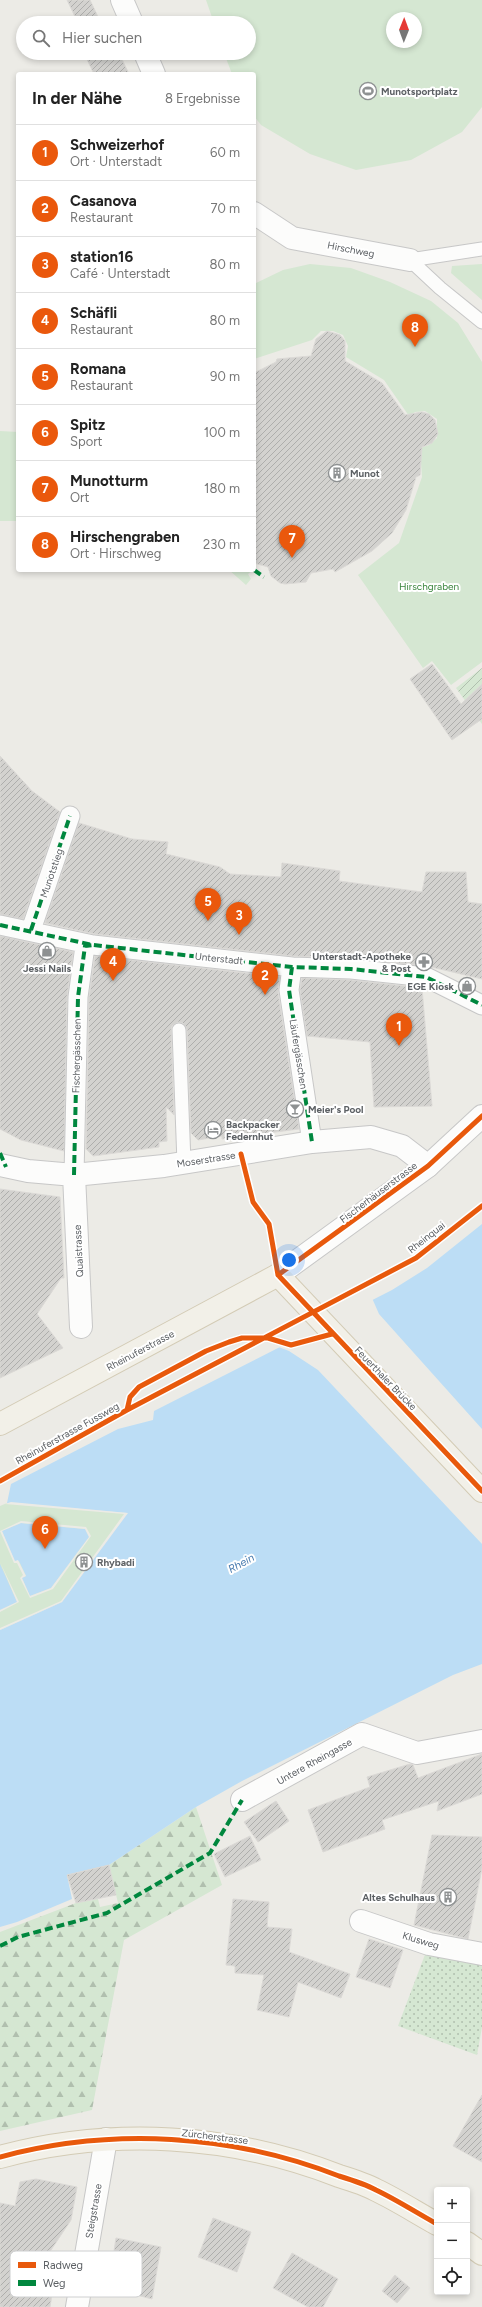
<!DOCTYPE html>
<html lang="de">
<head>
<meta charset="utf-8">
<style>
  body { margin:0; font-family:Figtree,sans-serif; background:#f2f2f2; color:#222 }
  .controls { position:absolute; right:12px; bottom:12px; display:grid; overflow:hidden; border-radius:4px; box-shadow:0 2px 6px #0003 }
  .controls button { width:36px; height:36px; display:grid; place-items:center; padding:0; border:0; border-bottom:1px solid #e0e0e0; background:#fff; color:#222; font:20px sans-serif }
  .compass { position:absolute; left:386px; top:12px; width:36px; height:36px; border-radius:50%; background:#fff; box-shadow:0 2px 6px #0003; rotate:1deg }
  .you { position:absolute; left:289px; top:1260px; width:14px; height:14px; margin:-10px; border:3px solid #fff; border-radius:50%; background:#1a73e8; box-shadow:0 0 0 6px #1a73e833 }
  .badge { display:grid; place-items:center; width:26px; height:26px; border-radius:50%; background:#ea580c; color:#fff; font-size:13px; font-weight:700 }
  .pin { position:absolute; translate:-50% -33px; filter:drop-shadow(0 1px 2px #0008) }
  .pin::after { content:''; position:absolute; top:21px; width:14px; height:12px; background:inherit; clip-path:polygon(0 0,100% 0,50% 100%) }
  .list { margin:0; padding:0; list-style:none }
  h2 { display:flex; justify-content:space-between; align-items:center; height:52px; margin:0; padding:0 16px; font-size:17px }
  h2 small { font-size:13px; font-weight:400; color:#767676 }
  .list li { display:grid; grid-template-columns:26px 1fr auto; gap:12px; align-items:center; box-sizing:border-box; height:56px; padding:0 16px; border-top:1px solid #e0e0e0 }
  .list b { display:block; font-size:15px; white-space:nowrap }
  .list p { margin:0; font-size:13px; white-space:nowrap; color:#767676 }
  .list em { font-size:13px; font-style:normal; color:#767676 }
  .icon { flex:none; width:22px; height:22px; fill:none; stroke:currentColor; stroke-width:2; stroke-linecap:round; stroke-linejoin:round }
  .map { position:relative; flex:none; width:482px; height:2307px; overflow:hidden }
  .search { position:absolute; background:#fff; box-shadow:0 2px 6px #0003; left:16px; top:16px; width:240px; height:44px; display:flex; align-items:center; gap:10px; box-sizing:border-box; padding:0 14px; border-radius:22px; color:#767676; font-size:15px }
  .panel { position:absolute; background:#fff; box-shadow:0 2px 6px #0003; left:16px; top:72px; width:240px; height:500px; border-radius:4px }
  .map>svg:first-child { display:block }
</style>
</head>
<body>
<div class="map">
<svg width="482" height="2307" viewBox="0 0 482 2307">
  <defs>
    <pattern id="forest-firs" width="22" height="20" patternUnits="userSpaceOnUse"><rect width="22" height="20" fill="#d5e7d2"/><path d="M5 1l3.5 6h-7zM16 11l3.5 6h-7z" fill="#b0bfae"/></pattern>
    <pattern id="park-dots" width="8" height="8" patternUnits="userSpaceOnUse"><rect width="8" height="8" fill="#d5e7d2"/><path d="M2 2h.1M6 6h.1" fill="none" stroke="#b0bfae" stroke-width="1.8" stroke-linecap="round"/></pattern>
    <pattern id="garden-furrows" width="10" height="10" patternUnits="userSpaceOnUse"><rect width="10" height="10" fill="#d5e7d2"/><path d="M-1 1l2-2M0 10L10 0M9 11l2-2" fill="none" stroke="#b0bfae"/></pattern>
    <pattern id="building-hatch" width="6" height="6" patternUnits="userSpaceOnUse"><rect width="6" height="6" fill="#d3d2cf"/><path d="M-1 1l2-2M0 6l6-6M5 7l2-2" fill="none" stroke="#aeaeac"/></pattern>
  </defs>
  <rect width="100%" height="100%" fill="#ecebe6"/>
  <path fill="#d5e7d2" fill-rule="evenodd" d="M 206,0 L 482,0 L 482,107 L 462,132 L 411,160 L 356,170 L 310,154 L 261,125 L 254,116 L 254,74 L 232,74 L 224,53 L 249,53 L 249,23 L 214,23 ZM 392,18 L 416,18 L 416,42 L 392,42 Z
    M 310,264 L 351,268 L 390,282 L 431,301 L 458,323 L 482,362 L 482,662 L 451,685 L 432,661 L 423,668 L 358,575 L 399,543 L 422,477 L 420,448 L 429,445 L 437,438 L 437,419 L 425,411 L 415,412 L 409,416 L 384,380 L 346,357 L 348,346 L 343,335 L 333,331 L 321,331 L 312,340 L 254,359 L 254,284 L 283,270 Z
    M 482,264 L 482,300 L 451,273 L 452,266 Z
    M 0,431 L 18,432 L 18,521 L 0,521 Z
    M 229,570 L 253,570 L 248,574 L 251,579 L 246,585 Z
    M 7,1503 L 128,1513 L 62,1602 L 0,1630 L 0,1506 Z"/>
  <path fill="url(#forest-firs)" d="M 196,1807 L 222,1885 L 124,1940 L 92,2110 L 0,2131 L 0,1932 L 76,1903 L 98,1899 L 100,1907 L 118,1903 L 109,1865 Z"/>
  <path fill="url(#park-dots)" d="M 429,1944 L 482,1954 L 482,2027 L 477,2055 L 398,2026 Z"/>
  <path fill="url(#garden-furrows)" d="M 482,668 L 482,724 L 456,688 Z"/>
  <path fill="#bcddf5" d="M 482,1224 L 482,1664 L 453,1675 L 242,1781 L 196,1807 L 109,1865 L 67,1875 L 72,1899 L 17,1922 L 0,1927 L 0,1630 L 62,1602 L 127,1513 L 7,1503 L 11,1484 L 118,1429 L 153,1420 L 154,1411 L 392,1290 L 427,1268 Z
    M 21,1523 L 85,1529 L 89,1537 L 51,1588 L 30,1596 L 22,1578 L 26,1576 L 19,1561 L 15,1562 L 2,1531 Z
    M 0,1564 L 17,1602 L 0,1610 Z"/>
  <path fill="#ecebe6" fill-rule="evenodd" d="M 372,1298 L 379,1314 L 482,1429 L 482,1544 L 318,1370 L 289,1351 L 276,1346 Z
    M 11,1502 L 128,1513 L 62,1602 L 0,1630 L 0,1628 L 61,1601 L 124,1514 L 5,1504 Z
    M 21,1521 L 86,1527 L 91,1536 L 53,1589 L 30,1598 L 20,1578 L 23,1575 L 17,1563 L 14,1563 L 0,1531 ZM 21,1523 L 85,1529 L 89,1537 L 51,1588 L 30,1596 L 22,1578 L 26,1576 L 18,1560 L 15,1561 L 2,1531 Z
    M 0,1562 L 19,1602 L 0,1612 L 0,1610 L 17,1602 Z"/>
  <path fill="url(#building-hatch)" stroke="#dbd9d6" d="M 67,0 L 90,0 L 100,21 L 103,20 L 104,23 L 78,23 Z
    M 84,53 L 119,53 L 129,74 L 94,74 Z
    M 327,331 L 340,335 L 345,341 L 345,361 L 382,383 L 405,415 L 422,412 L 429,414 L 435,420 L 438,434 L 432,443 L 422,447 L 420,475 L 416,477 L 406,510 L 392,533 L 372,551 L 335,572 L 333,569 L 311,573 L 306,582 L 285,584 L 280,583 L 271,576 L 268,567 L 254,563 L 254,373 L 276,362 L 277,359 L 311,356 L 316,339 Z
    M 432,664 L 461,704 L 482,684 L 482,719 L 452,740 L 410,679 Z
    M 0,756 L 32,791 L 60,812 L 23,919 L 0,914 Z
    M 79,823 L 132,839 L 168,842 L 166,854 L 220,867 L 230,874 L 281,877 L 282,863 L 340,871 L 339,881 L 422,892 L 426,872 L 466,872 L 468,902 L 482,904 L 482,979 L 427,966 L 352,958 L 293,956 L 95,934 L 45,923 Z
    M 0,936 L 73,952 L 67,997 L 64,1151 L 21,1140 L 0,1129 Z
    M 95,956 L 280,977 L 278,992 L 299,1129 L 222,1139 L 222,1136 L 198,1140 L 191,1133 L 187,1029 L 183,1023 L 178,1022 L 172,1026 L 171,1030 L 174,1115 L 166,1107 L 167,1141 L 159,1142 L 159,1147 L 93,1156 L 86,1149 L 89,998 Z
    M 302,978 L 350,980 L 422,988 L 432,1106 L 374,1107 L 370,1042 L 307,1036 L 300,990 Z
    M 0,1189 L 60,1197 L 64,1278 L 61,1278 L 37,1314 L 63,1348 L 0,1378 Z
    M 482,1754 L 482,1794 L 437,1811 L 439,1801 L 382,1820 L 385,1829 L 323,1852 L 308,1810 L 370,1787 L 367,1777 L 410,1764 L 413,1765 L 418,1778 Z
    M 276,1801 L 289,1821 L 258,1842 L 244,1822 Z
    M 432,1835 L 482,1837 L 482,1868 L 468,1939 L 414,1925 Z
    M 250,1836 L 261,1860 L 225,1877 L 214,1854 Z
    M 109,1865 L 116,1895 L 76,1903 L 67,1875 Z
    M 233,1899 L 269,1902 L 267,1927 L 292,1929 L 289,1952 L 350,1974 L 341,1998 L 298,1982 L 289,2017 L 257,2010 L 264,1975 L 235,1973 L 235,1966 L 226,1965 Z
    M 369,1939 L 403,1950 L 390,1988 L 356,1977 Z
    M 482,2095 L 482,2162 L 453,2146 Z
    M 36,2179 L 77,2187 L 71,2220 L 49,2253 L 73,2257 L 69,2279 L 55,2276 L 50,2307 L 0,2307 L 0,2203 L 15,2206 L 20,2182 Z
    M 213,2218 L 251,2232 L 237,2272 L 198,2257 Z
    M 116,2238 L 161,2247 L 152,2299 L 94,2284 L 98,2262 L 112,2264 Z
    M 292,2253 L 338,2279 L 323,2307 L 308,2307 L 273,2288 Z
    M 395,2275 L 410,2288 L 397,2303 L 382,2291 Z"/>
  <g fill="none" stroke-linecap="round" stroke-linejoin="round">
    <g stroke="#c7c7c7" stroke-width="15">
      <path id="service" d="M 482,249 L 410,260 L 440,288 L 482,322
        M 179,1030 L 184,1163"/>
    </g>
    <g stroke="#c7c7c7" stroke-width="21">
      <path id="pedestrian" d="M 0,925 L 93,945 L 292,967 L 351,969 L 426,977 L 482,1005
        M 31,930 L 70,816
        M 292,967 L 289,990 L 312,1142
        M 74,1175 L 78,997 L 85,946 L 93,945"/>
    </g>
    <g stroke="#c7c7c7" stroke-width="24">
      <path id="minor" d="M 122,0 L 132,23
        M 145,53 L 154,74
        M 254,213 L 292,238 L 410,260
        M 0,1165 L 28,1171 L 74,1175 L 164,1166 L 312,1142 L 371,1137 L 402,1146 L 428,1166
        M 74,1175 L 81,1327
        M 242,1800 L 362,1734 L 417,1753 L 482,1741
        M 361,1921 L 429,1944 L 482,1954
        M 77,2307 L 106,2139"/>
    </g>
    <g stroke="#c7c7c7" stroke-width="24">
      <path id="secondary" d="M 278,1275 L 428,1166 L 482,1116"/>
    </g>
    <g stroke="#d3cbb5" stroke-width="24">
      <path id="primary" d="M 0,1424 L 278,1275 L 482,1491
        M 0,2157 C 112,2127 232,2134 339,2176 C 352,2180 365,2184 376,2190 C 397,2200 417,2213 437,2224
        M 467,2243 L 482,2254"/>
    </g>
    <use href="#service" stroke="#fcfcfb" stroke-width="13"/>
    <use href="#pedestrian" stroke="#fcfcfb" stroke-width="19"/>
    <use href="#minor" stroke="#fcfcfb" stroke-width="22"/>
    <use href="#secondary" stroke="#fcfcfb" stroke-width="22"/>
    <use href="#primary" stroke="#f2f0e8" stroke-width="22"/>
    <path stroke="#00873e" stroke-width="4" stroke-dasharray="8 4" stroke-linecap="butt" d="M 254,570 L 264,577
      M 0,925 L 93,945 L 292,967 L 351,969 L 426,977 L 482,1005
      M 31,930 L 70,816
      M 292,967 L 289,990 L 312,1142
      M 0,1153 L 6,1167
      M 74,1175 L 78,997 L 85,946 L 93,945
      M 0,1946 L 18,1937 L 107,1913 L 210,1853 L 242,1800"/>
    <g stroke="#fff" stroke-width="8">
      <path id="cycleway" d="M 241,1154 L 253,1202 L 269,1224 L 278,1275
        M 278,1275 L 482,1491
        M 278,1275 L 428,1166 L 482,1116
        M 127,1410 L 130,1397 L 139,1387 L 206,1351 L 229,1342 L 242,1338 L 268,1338 L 291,1345 L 332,1334
        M 0,1481 L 127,1410 L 416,1258 L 482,1206
        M 0,2157 C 112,2127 232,2134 339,2176 C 352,2180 365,2184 376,2190 C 397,2200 417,2213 437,2224"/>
    </g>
    <use href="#cycleway" stroke="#e8590c" stroke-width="5"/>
  </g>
  <defs>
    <g id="stadium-ring" transform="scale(0.9)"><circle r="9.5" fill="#fff" stroke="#8e9192" stroke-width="1.5"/><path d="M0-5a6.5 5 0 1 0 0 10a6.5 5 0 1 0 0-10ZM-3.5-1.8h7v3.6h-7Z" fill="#8e9192"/></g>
    <g id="building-ring" transform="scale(0.9)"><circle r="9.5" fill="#fff" stroke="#8e9192" stroke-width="1.5"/><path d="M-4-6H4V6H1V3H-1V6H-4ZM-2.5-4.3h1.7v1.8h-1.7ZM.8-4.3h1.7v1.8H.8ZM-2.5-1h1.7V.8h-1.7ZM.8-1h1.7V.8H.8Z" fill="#8e9192"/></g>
    <g id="shop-ring" transform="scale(0.9)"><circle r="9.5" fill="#fff" stroke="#8e9192" stroke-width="1.5"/><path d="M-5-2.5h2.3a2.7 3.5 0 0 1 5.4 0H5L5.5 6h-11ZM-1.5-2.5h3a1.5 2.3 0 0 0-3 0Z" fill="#8e9192"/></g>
    <g id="pharmacy-ring" transform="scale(0.9)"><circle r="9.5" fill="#fff" stroke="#8e9192" stroke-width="1.5"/><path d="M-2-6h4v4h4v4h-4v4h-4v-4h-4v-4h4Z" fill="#8e9192"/></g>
    <g id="bar-ring" transform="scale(0.9)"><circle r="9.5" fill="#fff" stroke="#8e9192" stroke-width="1.5"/><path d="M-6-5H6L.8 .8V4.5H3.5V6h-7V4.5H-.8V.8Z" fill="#8e9192"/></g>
    <g id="hotel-ring" transform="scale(0.9)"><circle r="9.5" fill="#fff" stroke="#8e9192" stroke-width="1.5"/><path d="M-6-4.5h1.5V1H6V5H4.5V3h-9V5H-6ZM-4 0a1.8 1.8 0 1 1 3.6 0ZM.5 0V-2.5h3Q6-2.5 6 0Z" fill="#8e9192"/></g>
  </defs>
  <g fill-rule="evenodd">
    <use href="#stadium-ring" x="368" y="91"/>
    <use href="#building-ring" x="337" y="473"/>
    <use href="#shop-ring" x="47" y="951"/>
    <use href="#pharmacy-ring" x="424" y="962"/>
    <use href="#shop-ring" x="467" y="986"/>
    <use href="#bar-ring" x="295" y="1109"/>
    <use href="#hotel-ring" x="213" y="1130"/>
    <use href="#building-ring" x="84" y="1562"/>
    <use href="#building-ring" x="448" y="1897"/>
  </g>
  <g text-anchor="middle" stroke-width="4" stroke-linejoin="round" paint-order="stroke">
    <g font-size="10" font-weight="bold" fill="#5c6064" stroke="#fff" text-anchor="start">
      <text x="381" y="95">Munotsportplatz</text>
      <text x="350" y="477">Munot</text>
      <text x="411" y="960" text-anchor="end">Unterstadt-Apotheke<tspan x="411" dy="12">&amp; Post</tspan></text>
      <text x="47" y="972" text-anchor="middle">Jessi Nails</text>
      <text x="454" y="990" text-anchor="end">EGE Kiosk</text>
      <text x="308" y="1113">Meier's Pool</text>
      <text x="226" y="1128">Backpacker<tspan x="226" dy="12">Federnhut</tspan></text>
      <text x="97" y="1566">Rhybadi</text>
      <text x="435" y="1901" text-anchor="end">Altes Schulhaus</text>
    </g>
    <g font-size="10" fill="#5c6064" stroke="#fff">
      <text transform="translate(351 249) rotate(11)" y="4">Hirschweg</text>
      <text transform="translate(51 873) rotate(-71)" y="4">Munotstieg</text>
      <text transform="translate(219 958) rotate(6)" y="4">Unterstadt</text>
      <text transform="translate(299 1054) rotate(81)" y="4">Läufergässchen</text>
      <text transform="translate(76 1056) rotate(-89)" y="4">Fischergässchen</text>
      <text transform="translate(206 1159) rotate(-9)" y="4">Moserstrasse</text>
      <text transform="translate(378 1192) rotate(-37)" y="4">Fischerhäuserstrasse</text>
      <text transform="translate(426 1237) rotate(-38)" y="4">Rheinquai</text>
      <text transform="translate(78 1251) rotate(-93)" y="4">Quaistrasse</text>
      <text transform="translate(140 1350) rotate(-28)" y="4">Rheinuferstrasse</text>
      <text transform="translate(386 1378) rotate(46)" y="4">Feuerthaler Brücke</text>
      <text transform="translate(67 1433) rotate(-29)" y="4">Rheinuferstrasse Fussweg</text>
      <text transform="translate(314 1761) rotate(-29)" y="4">Untere Rheingasse</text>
      <text transform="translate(421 1940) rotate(17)" y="4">Klusweg</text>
      <text transform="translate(215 2136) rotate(7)" y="4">Zürcherstrasse</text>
      <text transform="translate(93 2211) rotate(-80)" y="4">Steigstrasse</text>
    </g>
    <g font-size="10" fill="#3a853d" stroke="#fff">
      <text x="429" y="590">Hirschgraben</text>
    </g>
    <g font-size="11" font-style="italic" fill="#4478ad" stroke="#fff">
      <text transform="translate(241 1563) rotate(-29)" y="4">Rhein</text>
    </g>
  </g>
  <rect x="10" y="2251" width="132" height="46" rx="6" fill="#fff" stroke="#cecfd0" stroke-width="1"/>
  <rect x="18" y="2262" width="18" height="6" fill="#e8590c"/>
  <rect x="18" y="2280" width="18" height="6" fill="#00873e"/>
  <g font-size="11" fill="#5c6064">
    <text x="43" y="2269">Radweg</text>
    <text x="43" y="2287">Weg</text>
  </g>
</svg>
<div class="controls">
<button>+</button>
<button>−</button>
<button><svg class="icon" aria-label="locate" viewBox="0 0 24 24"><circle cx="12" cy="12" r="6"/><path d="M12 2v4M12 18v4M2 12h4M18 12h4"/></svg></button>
</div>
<svg class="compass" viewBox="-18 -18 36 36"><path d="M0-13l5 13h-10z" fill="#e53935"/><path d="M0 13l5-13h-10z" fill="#767676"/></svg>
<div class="you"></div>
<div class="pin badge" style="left:399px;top:1046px">1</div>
<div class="pin badge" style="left:265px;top:995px">2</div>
<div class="pin badge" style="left:239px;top:935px">3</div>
<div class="pin badge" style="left:113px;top:981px">4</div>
<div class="pin badge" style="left:208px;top:921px">5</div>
<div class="pin badge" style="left:45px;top:1549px">6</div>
<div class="pin badge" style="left:292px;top:558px">7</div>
<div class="pin badge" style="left:415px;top:347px">8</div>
<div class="search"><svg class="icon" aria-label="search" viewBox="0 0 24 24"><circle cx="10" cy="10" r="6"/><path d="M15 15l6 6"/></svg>Hier suchen</div>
<section class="panel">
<h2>In der Nähe<small>8 Ergebnisse</small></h2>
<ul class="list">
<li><span class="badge">1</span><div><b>Schweizerhof</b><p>Ort · Unterstadt</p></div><em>60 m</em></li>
<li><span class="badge">2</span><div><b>Casanova</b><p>Restaurant</p></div><em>70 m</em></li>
<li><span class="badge">3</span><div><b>station16</b><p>Café · Unterstadt</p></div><em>80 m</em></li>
<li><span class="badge">4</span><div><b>Schäfli</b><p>Restaurant</p></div><em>80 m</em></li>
<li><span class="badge">5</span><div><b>Romana</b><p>Restaurant</p></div><em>90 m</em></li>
<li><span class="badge">6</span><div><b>Spitz</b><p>Sport</p></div><em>100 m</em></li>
<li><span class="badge">7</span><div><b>Munotturm</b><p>Ort</p></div><em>180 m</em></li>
<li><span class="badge">8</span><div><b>Hirschengraben</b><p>Ort · Hirschweg</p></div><em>230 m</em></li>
</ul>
</section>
</div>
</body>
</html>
